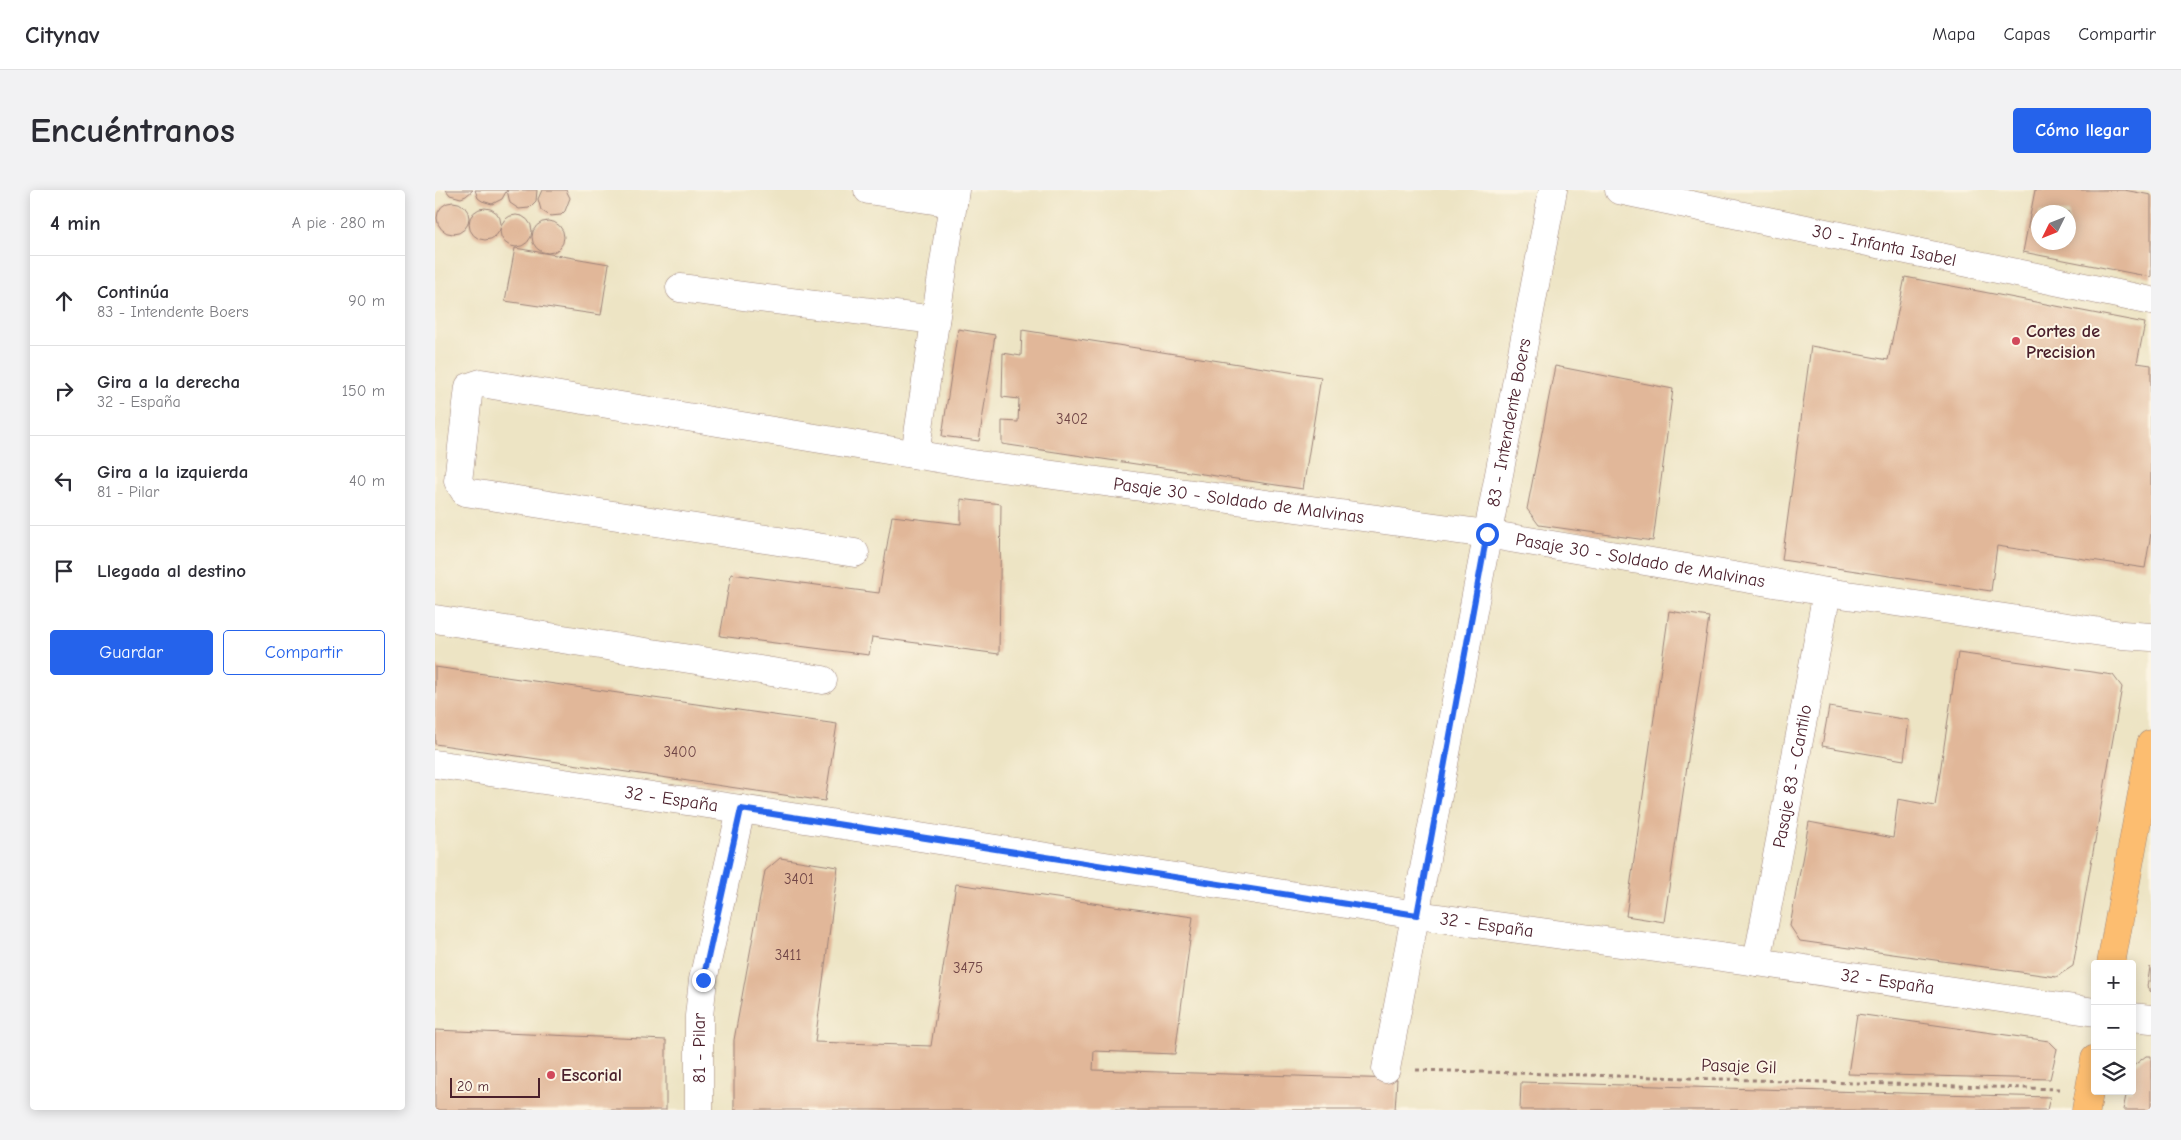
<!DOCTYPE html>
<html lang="es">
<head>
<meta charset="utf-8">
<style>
  body { margin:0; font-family:"Comic Neue",sans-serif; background:#f2f2f3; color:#2b2b33 }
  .controls { position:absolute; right:15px; bottom:15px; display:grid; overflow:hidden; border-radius:5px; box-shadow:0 2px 12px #0003 }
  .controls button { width:45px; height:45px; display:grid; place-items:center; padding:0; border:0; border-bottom:1px solid #e1e1e2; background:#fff; color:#2b2b33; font:25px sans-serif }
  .compass { position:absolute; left:1596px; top:15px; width:45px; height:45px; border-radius:50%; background:#fff; box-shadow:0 2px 12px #0003; rotate:227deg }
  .scale { position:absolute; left:15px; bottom:12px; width:90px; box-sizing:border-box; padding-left:5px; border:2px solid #4a1f2b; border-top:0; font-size:14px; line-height:18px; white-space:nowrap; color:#4a1f2b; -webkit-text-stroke:4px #fcf5e5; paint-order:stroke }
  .stop { position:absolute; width:15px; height:15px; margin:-11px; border:4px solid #2563eb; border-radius:50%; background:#fff }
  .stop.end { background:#2563eb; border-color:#fff; box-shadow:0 1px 5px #0008 }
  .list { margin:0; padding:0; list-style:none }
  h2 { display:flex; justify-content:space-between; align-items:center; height:65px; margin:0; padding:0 20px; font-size:21px }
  h2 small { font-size:16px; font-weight:400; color:#7c7c81 }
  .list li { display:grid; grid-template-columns:32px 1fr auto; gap:15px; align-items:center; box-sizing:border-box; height:90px; padding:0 20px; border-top:1px solid #e1e1e2 }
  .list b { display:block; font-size:19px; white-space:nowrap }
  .list p { margin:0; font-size:16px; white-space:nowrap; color:#7c7c81 }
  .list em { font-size:16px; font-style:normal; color:#7c7c81 }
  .actions { display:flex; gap:10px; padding:15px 20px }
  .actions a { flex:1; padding:11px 0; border:1px solid #2563eb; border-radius:5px; text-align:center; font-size:18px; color:#2563eb }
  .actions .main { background:#2563eb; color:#fff }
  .icon { flex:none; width:28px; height:28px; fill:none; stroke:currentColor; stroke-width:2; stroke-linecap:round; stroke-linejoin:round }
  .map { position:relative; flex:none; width:1716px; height:920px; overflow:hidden; border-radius:5px }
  header { display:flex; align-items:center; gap:30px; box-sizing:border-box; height:70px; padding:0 25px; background:#fff; border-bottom:1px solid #e1e1e2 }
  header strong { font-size:24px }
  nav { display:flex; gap:28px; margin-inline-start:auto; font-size:18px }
  .intro { display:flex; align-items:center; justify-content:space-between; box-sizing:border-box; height:120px; padding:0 30px }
  h1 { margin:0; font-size:35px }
  .button { padding:12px 22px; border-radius:5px; background:#2563eb; color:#fff; font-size:18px; font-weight:700 }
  main { display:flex; gap:30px; padding:0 30px }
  aside { flex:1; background:#fff; border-radius:5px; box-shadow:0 2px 12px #0003 }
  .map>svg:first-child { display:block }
</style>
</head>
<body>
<header>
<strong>Citynav</strong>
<nav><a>Mapa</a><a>Capas</a><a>Compartir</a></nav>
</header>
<div class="intro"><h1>Encuéntranos</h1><a class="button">Cómo llegar</a></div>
<main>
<aside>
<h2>4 min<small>A pie · 280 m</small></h2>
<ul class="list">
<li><svg class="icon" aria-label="ahead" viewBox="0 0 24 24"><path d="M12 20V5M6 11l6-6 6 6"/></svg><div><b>Continúa</b><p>83 - Intendente Boers</p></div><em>90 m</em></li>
<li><svg class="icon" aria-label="right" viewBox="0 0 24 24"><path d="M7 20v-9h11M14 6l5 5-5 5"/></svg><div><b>Gira a la derecha</b><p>32 - España</p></div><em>150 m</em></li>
<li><svg class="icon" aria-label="left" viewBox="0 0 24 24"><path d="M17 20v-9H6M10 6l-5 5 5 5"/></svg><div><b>Gira a la izquierda</b><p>81 - Pilar</p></div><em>40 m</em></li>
<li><svg class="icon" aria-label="arrive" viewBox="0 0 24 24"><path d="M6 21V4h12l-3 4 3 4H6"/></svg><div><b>Llegada al destino</b></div></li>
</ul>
<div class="actions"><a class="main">Guardar</a><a>Compartir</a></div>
</aside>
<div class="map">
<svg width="1716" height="920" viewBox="0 0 1716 920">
  <rect width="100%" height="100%" fill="#fcf5e5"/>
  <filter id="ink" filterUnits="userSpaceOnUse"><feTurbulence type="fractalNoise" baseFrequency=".02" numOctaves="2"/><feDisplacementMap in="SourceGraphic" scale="10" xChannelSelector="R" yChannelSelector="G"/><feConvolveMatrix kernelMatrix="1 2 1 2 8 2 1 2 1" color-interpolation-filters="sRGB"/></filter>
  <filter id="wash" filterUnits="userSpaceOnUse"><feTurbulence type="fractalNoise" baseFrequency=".0096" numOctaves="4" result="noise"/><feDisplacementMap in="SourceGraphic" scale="20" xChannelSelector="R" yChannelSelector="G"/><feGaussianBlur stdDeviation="1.12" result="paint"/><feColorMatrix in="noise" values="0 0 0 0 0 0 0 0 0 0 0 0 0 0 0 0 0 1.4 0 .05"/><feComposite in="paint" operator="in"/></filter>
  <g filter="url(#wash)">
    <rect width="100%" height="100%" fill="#ede4c4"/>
    <g id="blocks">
      <path fill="#e1b799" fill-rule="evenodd" d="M 11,0 L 38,0 L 31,6 L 26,8 L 15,5 Z
        M 40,0 L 72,0 L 67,9 L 57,14 L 47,11 L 43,8 Z
        M 72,0 L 102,0 L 101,11 L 94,18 L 84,19 L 75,13 Z
        M 107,0 L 131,0 L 135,8 L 130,21 L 126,25 L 115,26 L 106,20 L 103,9 Z
        M 1600,0 L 1689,0 L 1716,5 L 1716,87 L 1588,62 ZM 1604,22 L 1634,22 L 1634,52 L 1604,52 Z
        M2 28a16 16 0 1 1 32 0a16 16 0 1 1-32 0Z
        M34 34a16 16 0 1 1 32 0a16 16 0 1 1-32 0Z
        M65 41a16 16 0 1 1 32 0a16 16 0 1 1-32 0Z
        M97 47a16 16 0 1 1 32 0a16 16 0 1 1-32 0Z
        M 80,58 L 174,74 L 166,125 L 70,111 Z
        M 1470,87 L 1710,133 L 1702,173 L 1716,175 L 1716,343 L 1710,378 L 1562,356 L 1556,401 L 1347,370 L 1376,156 L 1453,170 Z
        M 523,139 L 560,145 L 544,251 L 507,246 Z
        M 587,140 L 886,187 L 868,299 L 567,254 L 567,231 L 583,232 L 584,209 L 567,207 L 568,163 L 586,166 Z
        M 1120,176 L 1238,199 L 1218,351 L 1104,335 L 1092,319 Z
        M 526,309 L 566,314 L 564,464 L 437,447 L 434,465 L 285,446 L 296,384 L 444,403 L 457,326 L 526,334 Z
        M 1234,421 L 1274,427 L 1229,732 L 1191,726 Z
        M 1523,463 L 1678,485 L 1687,497 L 1638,776 L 1621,787 L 1365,751 L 1355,736 L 1374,632 L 1458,648 L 1463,609 L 1500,616 Z
        M 0,477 L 402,534 L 390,611 L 0,554 Z
        M 1394,517 L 1474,530 L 1469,570 L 1387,556 Z
        M 345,668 L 403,677 L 380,852 L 496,856 L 521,694 L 758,727 L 740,864 L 659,861 L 658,880 L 962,889 L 960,920 L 299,920 L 299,850 L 330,681 Z
        M 1715,777 L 1716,778 L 1716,802 L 1712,797 Z
        M 1422,824 L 1614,851 L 1622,859 L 1615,889 L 1413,884 Z
        M 0,840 L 231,850 L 231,920 L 0,920 Z
        M 1711,866 L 1716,866 L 1716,920 L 1688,920 L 1692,901 L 1697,901 L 1697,877 Z
        M 1086,892 L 1357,900 L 1615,907 L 1612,920 L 1085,920 Z"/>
    </g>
  </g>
  <g filter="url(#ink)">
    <use href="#blocks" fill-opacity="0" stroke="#9c8278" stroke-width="1"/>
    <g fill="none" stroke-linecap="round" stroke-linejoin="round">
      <g stroke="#9c8278" stroke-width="29">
        <g id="minor">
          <path d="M 433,0 L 518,13"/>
          <path id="s1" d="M 1184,0 L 1716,111"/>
          <path d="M 245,98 L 500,130"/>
          <path d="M 480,264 L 520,0"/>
          <path id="s2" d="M 420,363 L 30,302 L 23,291 L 34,197 L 46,193 L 544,275 L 1052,344 L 1392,402 L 1687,445 L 1716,447"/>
          <path d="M 0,429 L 388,490"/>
          <path id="s3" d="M 0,574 L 306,619 L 982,725 L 1322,772 L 1660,822"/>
          <path id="s4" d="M 1322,772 L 1392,402"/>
          <path d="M 1697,827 L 1716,829"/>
          <path id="s5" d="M 951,879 L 1118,0"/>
          <path id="s6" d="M 264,920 L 264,826 L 268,790 L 306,619"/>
        </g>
      </g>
      <g stroke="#9c8278" stroke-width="29">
        <path id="major" d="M 1676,774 L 1716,554
          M 1651,920 L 1660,869"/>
      </g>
      <path stroke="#9c8278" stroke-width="3" stroke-dasharray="4 4" stroke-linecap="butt" d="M 981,880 L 1624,899"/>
      <use href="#minor" stroke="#fff" stroke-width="28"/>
      <use href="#major" stroke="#fcbd6f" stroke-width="28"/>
    </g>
  </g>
  <g fill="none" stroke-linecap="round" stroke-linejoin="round" filter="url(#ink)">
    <path stroke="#2563eb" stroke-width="6" d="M 268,790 L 306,619 L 982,725 L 1052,344"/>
  </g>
  <g fill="#d1495b" stroke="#fcf5e5" stroke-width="2">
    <circle cx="1581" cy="151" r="5"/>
    <circle cx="116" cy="885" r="5"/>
  </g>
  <g text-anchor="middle" stroke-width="4" stroke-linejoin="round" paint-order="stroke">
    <g font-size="15" fill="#704546">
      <text x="637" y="234">3402</text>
      <text x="245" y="567">3400</text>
      <text x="364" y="694">3401</text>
      <text x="353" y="770">3411</text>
      <text x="533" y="783">3475</text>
    </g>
    <g font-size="18" fill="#4a1f2b" stroke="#fcf5e5">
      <text dy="6" stroke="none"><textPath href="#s1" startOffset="271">30 - Infanta Isabel</textPath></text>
      <text dy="6" stroke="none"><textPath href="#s5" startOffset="658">83 - Intendente Boers</textPath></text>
      <text dy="6" stroke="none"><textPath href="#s2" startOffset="1282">Pasaje 30 - Soldado de Malvinas</textPath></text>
      <text dy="6" stroke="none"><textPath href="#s2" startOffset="1688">Pasaje 30 - Soldado de Malvinas</textPath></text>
      <text dy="6" stroke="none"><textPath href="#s4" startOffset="189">Pasaje 83 - Cantilo</textPath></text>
      <text dy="6" stroke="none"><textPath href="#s3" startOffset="239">32 - España</textPath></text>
      <text dy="6" stroke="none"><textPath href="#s3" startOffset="1064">32 - España</textPath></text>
      <text dy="6" stroke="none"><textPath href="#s3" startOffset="1469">32 - España</textPath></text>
      <text dy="6" stroke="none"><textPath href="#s6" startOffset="62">81 - Pilar</textPath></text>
      <text transform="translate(1304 876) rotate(2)" y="6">Pasaje Gil</text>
    </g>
    <g font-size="18" font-weight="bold" fill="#4a1f2b" stroke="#fcf5e5" text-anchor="start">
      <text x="1591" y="147">Cortes de<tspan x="1591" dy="21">Precision</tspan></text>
      <text x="126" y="891">Escorial</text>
    </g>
  </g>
</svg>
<div class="controls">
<button>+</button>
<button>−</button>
<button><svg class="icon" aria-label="layers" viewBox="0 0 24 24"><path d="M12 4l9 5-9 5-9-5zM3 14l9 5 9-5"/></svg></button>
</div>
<svg class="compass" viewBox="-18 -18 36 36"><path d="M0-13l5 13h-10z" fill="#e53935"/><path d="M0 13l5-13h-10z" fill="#7c7c81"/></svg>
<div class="scale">20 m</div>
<div class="stop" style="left:1052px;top:344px"></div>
<div class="stop end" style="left:268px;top:790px"></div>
</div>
</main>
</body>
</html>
